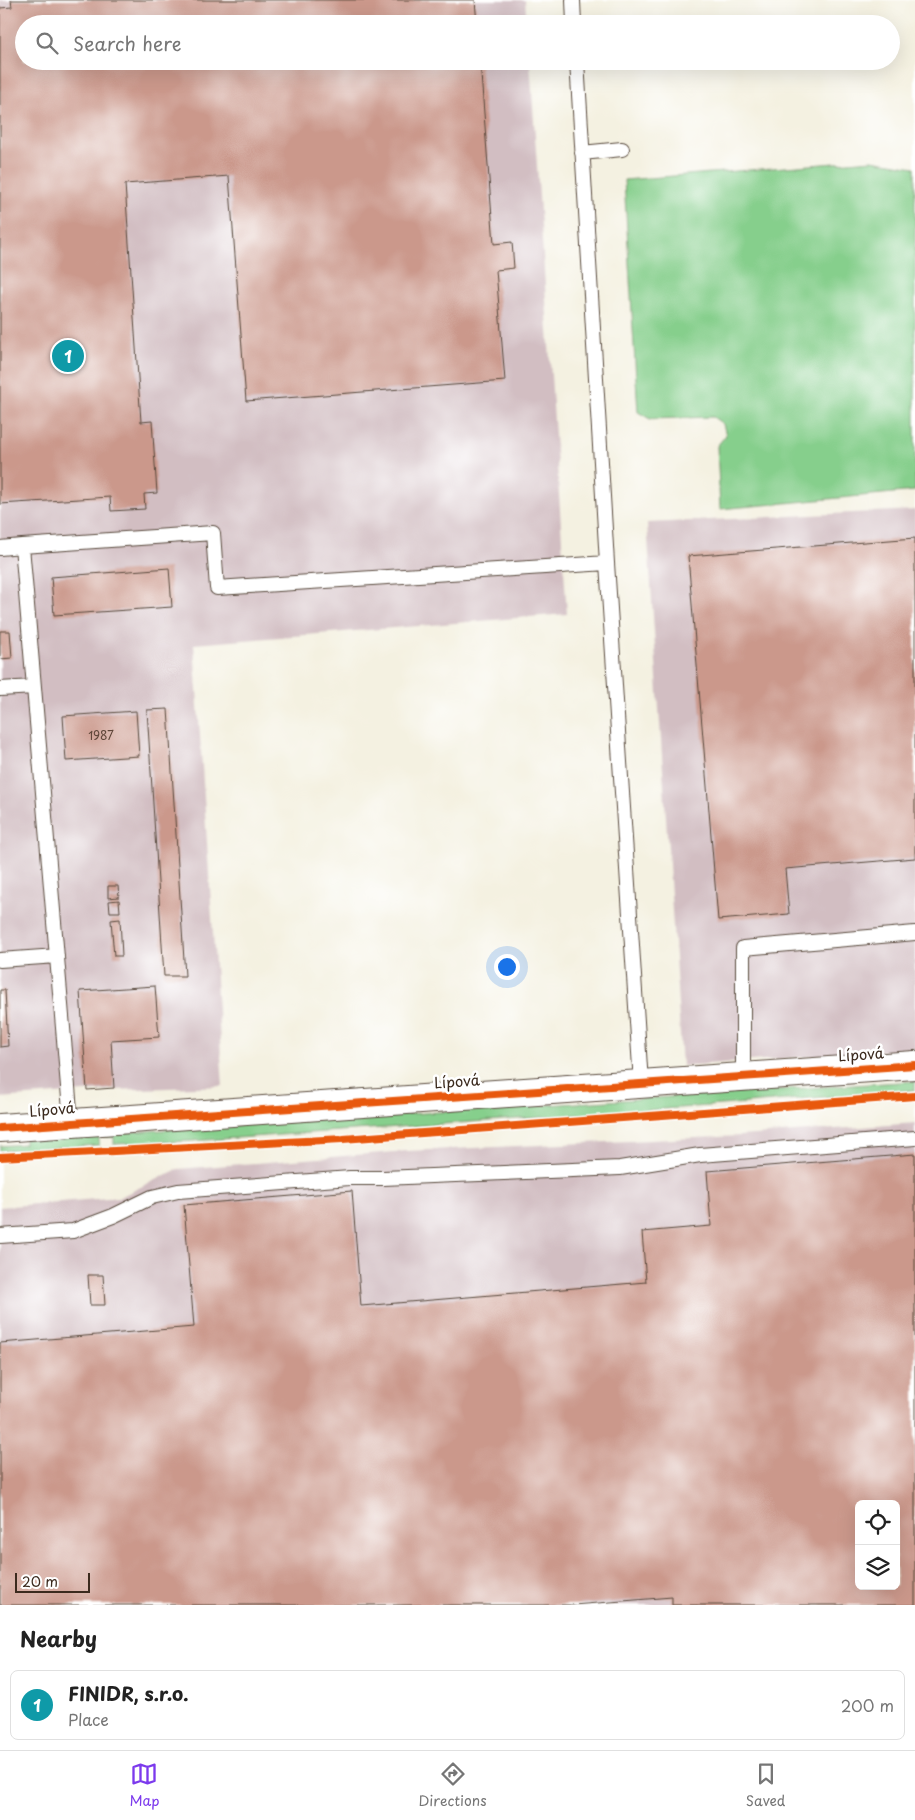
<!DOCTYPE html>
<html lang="en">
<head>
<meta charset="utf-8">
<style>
  body { margin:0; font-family:"Playpen Sans",sans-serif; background:#f2f2f2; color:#222 }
  .controls { position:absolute; right:15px; bottom:15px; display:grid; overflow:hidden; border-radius:8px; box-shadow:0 5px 20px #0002 }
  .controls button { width:45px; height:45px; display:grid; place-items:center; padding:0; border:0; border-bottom:1px solid #e0e0e0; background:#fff; color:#222; font:25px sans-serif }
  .scale { position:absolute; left:15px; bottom:12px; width:75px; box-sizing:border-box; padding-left:5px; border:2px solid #3b2a1e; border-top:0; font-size:14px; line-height:18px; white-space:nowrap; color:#3b2a1e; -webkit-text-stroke:4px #fff; paint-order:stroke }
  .you { position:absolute; left:506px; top:966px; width:18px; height:18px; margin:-12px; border:4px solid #fff; border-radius:50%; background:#1a73e8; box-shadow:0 0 0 8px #1a73e833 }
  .badge { display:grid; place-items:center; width:32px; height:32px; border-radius:50%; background:#7c3aed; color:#fff; font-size:16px; font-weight:700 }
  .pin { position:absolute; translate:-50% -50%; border:2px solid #fff; box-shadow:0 1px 5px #0006 }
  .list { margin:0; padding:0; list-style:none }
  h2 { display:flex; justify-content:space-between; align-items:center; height:65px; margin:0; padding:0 20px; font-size:21px }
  h2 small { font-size:16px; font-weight:400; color:#767676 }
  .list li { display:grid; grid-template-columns:32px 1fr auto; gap:15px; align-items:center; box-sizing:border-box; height:70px; margin:0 10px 10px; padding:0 10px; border:1px solid #e0e0e0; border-radius:8px }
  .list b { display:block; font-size:19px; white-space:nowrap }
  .list p { margin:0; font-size:16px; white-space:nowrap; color:#767676 }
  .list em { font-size:16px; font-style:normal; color:#767676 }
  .icon { flex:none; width:28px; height:28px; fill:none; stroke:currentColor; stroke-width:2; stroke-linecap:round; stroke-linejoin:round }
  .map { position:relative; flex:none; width:915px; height:1605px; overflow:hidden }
  .search { position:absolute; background:#fff; box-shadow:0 5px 20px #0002; left:15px; right:15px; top:15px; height:55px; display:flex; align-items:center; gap:12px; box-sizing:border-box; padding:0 18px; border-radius:28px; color:#767676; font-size:19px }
  .sheet { height:145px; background:#fff }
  nav { display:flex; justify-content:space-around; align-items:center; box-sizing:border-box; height:70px; border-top:1px solid #e0e0e0; background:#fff; font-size:14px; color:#767676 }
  nav a { display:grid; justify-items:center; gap:2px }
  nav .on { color:#7c3aed }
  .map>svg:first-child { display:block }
</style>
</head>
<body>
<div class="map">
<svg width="915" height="1605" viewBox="0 0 915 1605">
  <rect width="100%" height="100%" fill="#fff"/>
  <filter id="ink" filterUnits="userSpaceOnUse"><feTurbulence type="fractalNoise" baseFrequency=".02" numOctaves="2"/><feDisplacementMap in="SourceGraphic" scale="10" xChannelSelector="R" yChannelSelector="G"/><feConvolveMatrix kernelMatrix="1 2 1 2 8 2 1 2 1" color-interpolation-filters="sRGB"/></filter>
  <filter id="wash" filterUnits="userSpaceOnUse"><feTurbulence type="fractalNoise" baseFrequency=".0096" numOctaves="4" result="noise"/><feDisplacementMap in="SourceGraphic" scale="20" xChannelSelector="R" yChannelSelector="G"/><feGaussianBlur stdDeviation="1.12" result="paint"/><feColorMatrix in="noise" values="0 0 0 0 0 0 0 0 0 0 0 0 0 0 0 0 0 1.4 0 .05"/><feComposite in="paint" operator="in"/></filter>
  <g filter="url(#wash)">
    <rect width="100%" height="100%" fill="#f4f1e1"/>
    <path fill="#d2bec2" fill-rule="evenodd" d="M 0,0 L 525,0 L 527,24 L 24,24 L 24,61 L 530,61 L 567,614 L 194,644 L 223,1086 L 113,1090 L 0,1098 Z
      M 915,510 L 915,1049 L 682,1066 L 647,523 Z
      M 915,1123 L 915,1605 L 0,1605 L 0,1207 L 120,1197 L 178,1169 L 407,1151 L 741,1136 ZM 859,1504 L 896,1504 L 896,1586 L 859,1586 Z"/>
    <path fill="#86cf8c" stroke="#607c55" d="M 872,160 L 915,167 L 915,491 L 720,509 L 717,446 L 726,435 L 723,424 L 713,417 L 650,419 L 638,412 L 624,180 Z
      M 915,1081 L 915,1090 L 708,1106 L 192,1141 L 114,1144 L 114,1137 L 99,1137 L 99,1145 L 0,1151 L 0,1146 L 25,1144 L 25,1139 Z"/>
    <g id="blocks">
      <path fill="#cb988b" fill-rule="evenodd" d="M 11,0 L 475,0 L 477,24 L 24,24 L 24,61 L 480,61 L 494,244 L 512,242 L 514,268 L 496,270 L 505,381 L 246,401 L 229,176 L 125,184 L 141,422 L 152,421 L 157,493 L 144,494 L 145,509 L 111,511 L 110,497 L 0,504 L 0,8 L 12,7 Z
        M 915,538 L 915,858 L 785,869 L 789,914 L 718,920 L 688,556 Z
        M 169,568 L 172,607 L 54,615 L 51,577 Z
        M 0,631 L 10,631 L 12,658 L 0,659 Z
        M 168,709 L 185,976 L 164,976 L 147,710 Z
        M 136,711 L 139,756 L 66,761 L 63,716 Z
        M 108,886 L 118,886 L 119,897 L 108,898 Z
        M 119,900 L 120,912 L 110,912 L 109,901 Z
        M 120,919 L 122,956 L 114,956 L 111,920 Z
        M 155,986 L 159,1037 L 111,1040 L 114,1088 L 87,1090 L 80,991 Z
        M 0,990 L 5,990 L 8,1046 L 0,1047 Z
        M 915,1154 L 915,1605 L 672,1605 L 672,1597 L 573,1605 L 0,1605 L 0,1343 L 194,1327 L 184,1205 L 352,1191 L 361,1306 L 646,1282 L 642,1232 L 711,1226 L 707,1171 ZM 859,1504 L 896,1504 L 896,1586 L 859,1586 Z
        M 88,1275 L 103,1275 L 105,1305 L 90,1305 Z"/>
    </g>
  </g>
  <g filter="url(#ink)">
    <use href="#blocks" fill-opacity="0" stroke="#57483b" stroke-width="1"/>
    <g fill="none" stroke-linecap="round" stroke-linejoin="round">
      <g stroke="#57483b" stroke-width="16">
        <path id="lane" d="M 573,0 L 574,24
          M 577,61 L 607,563 L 641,1083
          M 582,153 L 622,149
          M 22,546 L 213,533 L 217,588 L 607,563
          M 0,548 L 22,546 L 71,1122
          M 0,689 L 34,687
          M 0,960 L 57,956
          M 743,1077 L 743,948 L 915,933
          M 0,1236 L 73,1231 L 113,1216 L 152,1197 L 178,1191 L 350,1178 L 383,1178 L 620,1168 L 700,1155 L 915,1138"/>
      </g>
      <g stroke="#57483b" stroke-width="30">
        <path id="street" d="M 0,1128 L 915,1065"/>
      </g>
      <use href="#lane" stroke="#fff" stroke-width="14"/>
      <use href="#street" stroke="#fff" stroke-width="28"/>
      <g stroke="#fff" stroke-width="11">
        <path id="cycleway" d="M 0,1128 L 915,1065
          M 0,1157 L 343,1139 L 915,1096"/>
      </g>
      <use href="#cycleway" stroke="#e8590c" stroke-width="8"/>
    </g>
  </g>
  <g text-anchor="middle" stroke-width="5" stroke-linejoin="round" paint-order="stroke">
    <g font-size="12" fill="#5f4639">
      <text x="101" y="740">1987</text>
    </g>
    <g font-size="15" fill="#3b2a1e" stroke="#fff">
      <text transform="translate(861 1055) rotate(-4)" y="5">Lípová</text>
      <text transform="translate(457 1082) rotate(-4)" y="5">Lípová</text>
      <text transform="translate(52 1110) rotate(-5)" y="5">Lípová</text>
    </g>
  </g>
</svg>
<div class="controls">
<button><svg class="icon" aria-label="locate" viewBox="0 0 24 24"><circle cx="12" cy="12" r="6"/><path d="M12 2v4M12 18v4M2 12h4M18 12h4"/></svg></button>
<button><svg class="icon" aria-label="layers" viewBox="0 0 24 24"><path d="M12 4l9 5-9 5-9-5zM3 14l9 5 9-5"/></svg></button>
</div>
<div class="scale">20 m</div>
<div class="you"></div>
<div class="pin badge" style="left:68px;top:356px;background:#0f9aa8">1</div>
<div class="search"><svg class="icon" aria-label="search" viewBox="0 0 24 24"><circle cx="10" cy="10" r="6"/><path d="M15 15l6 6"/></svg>Search here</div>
</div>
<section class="sheet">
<h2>Nearby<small></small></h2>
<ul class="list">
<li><span class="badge" style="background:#0f9aa8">1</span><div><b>FINIDR, s.r.o.</b><p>Place</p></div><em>200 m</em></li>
</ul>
</section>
<nav>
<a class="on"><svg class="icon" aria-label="map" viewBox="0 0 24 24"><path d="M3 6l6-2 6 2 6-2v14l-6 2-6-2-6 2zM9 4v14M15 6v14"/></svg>Map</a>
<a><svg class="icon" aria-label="directions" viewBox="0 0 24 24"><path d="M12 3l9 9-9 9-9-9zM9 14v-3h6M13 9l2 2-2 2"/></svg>Directions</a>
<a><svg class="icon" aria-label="saved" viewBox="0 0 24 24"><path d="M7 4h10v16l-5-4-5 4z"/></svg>Saved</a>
</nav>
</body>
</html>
